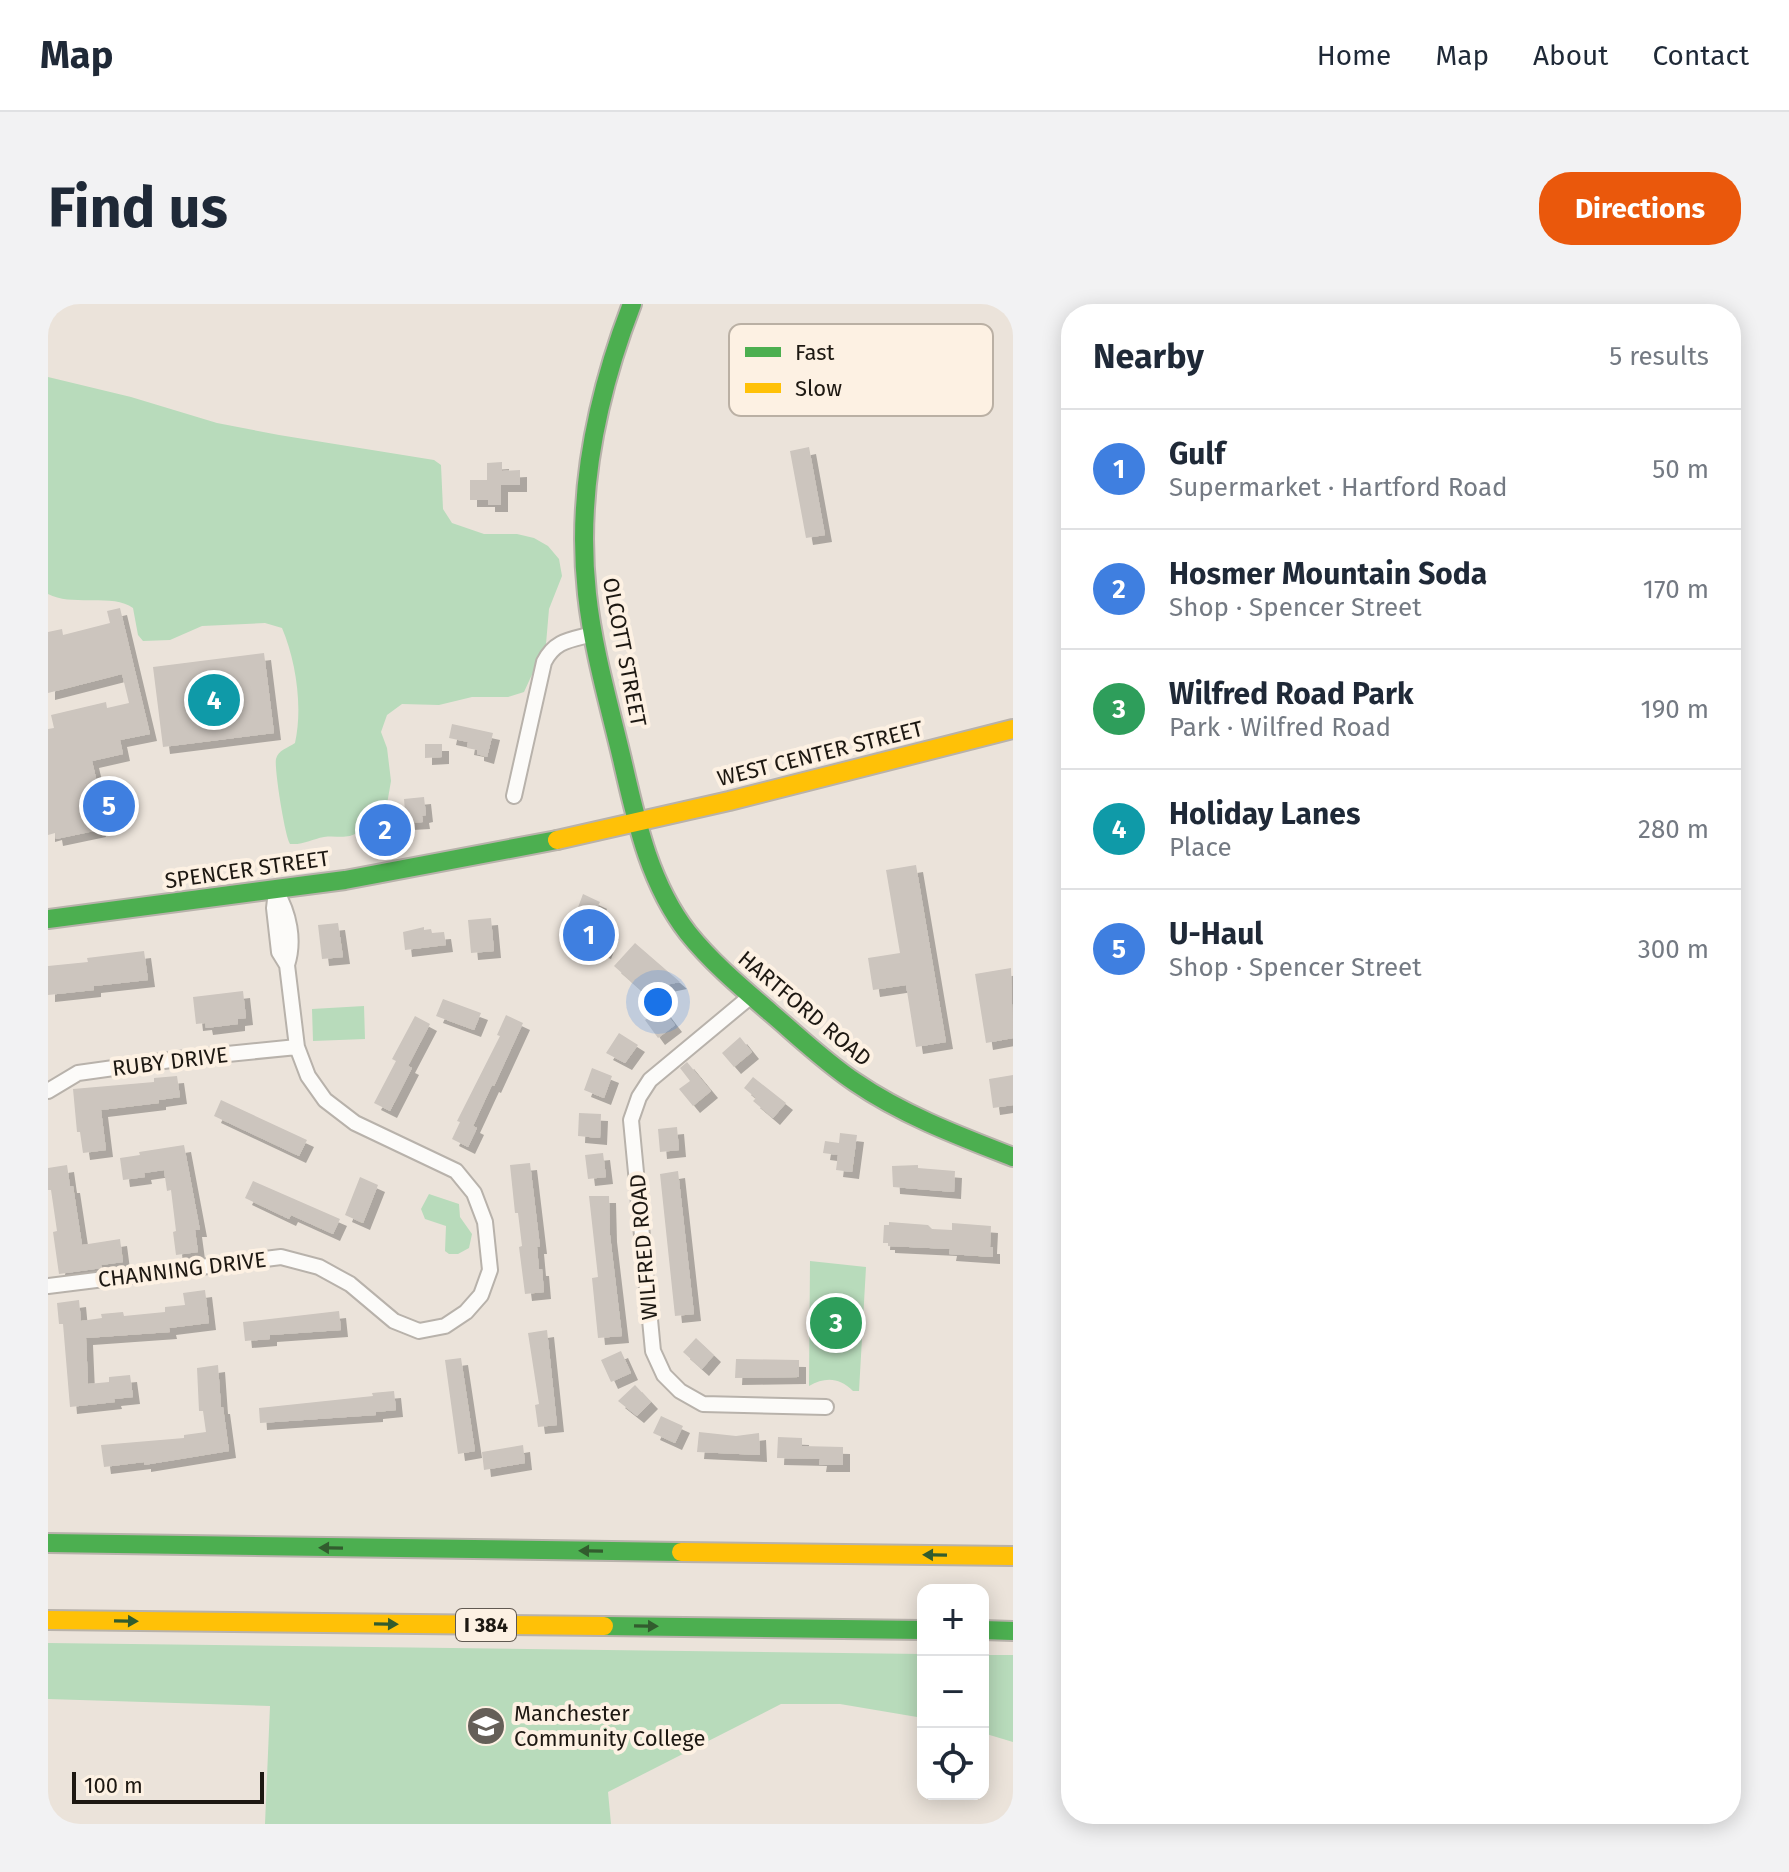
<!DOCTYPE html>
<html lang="en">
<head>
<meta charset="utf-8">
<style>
  body { margin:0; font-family:"Fira Sans",sans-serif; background:#f2f2f3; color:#1f2937 }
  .controls { position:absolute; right:24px; bottom:24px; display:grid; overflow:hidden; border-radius:16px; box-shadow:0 4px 20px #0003 }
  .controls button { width:72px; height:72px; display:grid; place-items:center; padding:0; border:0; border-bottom:2px solid #e0e1e3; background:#fff; color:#1f2937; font:40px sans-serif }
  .scale { position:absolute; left:24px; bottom:20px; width:192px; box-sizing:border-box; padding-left:8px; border:4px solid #1d1812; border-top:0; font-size:22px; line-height:28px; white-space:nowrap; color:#1d1812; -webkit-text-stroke:6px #fdf1e3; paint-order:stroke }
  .you { position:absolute; left:610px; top:698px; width:28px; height:28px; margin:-20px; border:6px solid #fff; border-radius:50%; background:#1a73e8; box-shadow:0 0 0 12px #1a73e833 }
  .badge { display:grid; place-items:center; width:52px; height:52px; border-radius:50%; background:#ea580c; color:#fff; font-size:26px; font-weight:700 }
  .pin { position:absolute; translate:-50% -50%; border:4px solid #fff; box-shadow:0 2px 8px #0006 }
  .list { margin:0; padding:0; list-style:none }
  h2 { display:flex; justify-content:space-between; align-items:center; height:104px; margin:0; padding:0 32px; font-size:34px }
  h2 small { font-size:26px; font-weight:400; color:#747a83 }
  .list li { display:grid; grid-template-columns:52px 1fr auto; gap:24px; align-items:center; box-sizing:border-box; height:120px; padding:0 32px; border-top:2px solid #e0e1e3 }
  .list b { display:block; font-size:30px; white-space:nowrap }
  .list p { margin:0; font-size:26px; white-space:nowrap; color:#747a83 }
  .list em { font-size:26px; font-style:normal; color:#747a83 }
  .icon { flex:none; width:44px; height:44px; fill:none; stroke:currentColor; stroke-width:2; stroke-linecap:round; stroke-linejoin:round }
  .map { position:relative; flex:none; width:965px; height:1520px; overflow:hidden; border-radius:32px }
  header { display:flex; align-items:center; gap:48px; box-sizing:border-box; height:112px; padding:0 40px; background:#fff; border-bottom:2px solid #e0e1e3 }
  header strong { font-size:38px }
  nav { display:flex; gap:44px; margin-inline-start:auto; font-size:28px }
  .intro { display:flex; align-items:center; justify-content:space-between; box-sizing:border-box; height:192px; padding:0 48px }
  h1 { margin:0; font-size:56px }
  .button { padding:20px 36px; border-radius:32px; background:#ea580c; color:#fff; font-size:28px; font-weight:700 }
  main { display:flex; gap:48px; padding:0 48px }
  aside { flex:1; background:#fff; border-radius:32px; box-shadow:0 4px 20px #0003 }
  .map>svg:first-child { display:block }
</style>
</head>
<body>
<header>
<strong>Map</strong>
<nav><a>Home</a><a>Map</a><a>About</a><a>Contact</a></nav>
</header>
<div class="intro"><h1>Find us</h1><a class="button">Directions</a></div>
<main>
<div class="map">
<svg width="965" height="1520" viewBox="0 0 965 1520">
  <defs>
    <filter id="shadow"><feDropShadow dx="7" dy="7" stdDeviation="0" flood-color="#0004"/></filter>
  </defs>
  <rect width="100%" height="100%" fill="#ebe3da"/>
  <path fill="#b8dbbb" d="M 0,73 L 83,93 L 169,119 L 231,131 L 386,156 L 393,161 L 395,205 L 404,219 L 436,230 L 469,230 L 486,234 L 500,242 L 511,255 L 514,272 L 501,305 L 498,340 L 476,388 L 460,393 L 424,393 L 391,401 L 354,400 L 339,411 L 333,428 L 339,444 L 343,477 L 339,500 L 335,508 C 322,512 313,513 310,528 C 299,536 289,531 276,533 C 264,535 256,541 242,540 C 237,533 226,464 228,455 C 230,446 240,444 247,439 C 255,403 248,357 234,324 L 217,319 L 154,322 L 122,336 L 95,337 L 90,331 L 85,304 C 65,289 25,303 0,290 Z
    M 316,702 L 317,735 L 265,737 L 264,705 Z
    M 381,890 L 411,900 L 412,913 L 424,930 L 421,944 L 410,950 L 401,950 L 397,947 L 398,922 L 377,915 L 373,905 Z
    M 762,957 L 818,963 L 811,1087 L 805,1087 C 791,1073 777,1073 761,1082 Z
    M 0,1339 L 875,1350 L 875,1414 L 792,1400 L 733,1400 L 560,1488 L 563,1520 L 217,1520 L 222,1402 L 0,1395 Z
    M 935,1351 L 965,1351 L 965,1438 L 935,1429 Z"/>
  <path fill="#ccc5be" filter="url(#shadow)" d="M 761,143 L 777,231 L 758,234 L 742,147 Z
    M 454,158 L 454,167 L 472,166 L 472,181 L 453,181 L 453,201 L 440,201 L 440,196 L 422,196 L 422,176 L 439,176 L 439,159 Z
    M 72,304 L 102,430 L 72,436 L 75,450 L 44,457 L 58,517 L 49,519 L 51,526 L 8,535 L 7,529 L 0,531 L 0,425 L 6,424 L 3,411 L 58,398 L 59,404 L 81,399 L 74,370 L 0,389 L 0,328 L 14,325 L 15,331 L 62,319 L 59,307 Z
    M 216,349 L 226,429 L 115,443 L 105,363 Z
    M 404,420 L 445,429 L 439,453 L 429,450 L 429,446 L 419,444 L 420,438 L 401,434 Z
    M 377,440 L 394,440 L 394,453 L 377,454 Z
    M 376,493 L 378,511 L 374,512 L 375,518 L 358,519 L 356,495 Z
    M 352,519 L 353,531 L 321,533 L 320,522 Z
    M 868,561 L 898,738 L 868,743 L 858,681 L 825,686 L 820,654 L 852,649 L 838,566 Z
    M 535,590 L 552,598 L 541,619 L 564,628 L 556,648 L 519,633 Z
    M 443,614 L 446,647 L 423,649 L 420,616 Z
    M 290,619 L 295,653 L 274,655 L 270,621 Z
    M 376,623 L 376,626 L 383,625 L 384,629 L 396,628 L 398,641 L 357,646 L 355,628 Z
    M 587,639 L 632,678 L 593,686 L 566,662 Z
    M 96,647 L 100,676 L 46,682 L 46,686 L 0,691 L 0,662 L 40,658 L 39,654 Z
    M 963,664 L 965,734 L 938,739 L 927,670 Z
    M 195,687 L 198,714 L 190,715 L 190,720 L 158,724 L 157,719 L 148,720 L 145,693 Z
    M 395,695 L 433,709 L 426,726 L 388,712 Z
    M 614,704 L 627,721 L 610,734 L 597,716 Z
    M 458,711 L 475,719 L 446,782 L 444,781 L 425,822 L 429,824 L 420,843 L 404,835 L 412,818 L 409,817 L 452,732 L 449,731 Z
    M 367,712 L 382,720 L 360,762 L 364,764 L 342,807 L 326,799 L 348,757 L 344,755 Z
    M 571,729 L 590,741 L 577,759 L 558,749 Z
    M 692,733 L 704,748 L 686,763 L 674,749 Z
    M 639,758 L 663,787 L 645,802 L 631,785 L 642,777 L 632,764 Z
    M 544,764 L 564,772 L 556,794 L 536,786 Z
    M 965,771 L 965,801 L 945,804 L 941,775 Z
    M 129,772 L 132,793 L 111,796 L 111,799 L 53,806 L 58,846 L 35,849 L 32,828 L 29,828 L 25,785 L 106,778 L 106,774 Z
    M 705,773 L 738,799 L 725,814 L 705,797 L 708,794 L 696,784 Z
    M 173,796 L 259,836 L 251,852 L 166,812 Z
    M 531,809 L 553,810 L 552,834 L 530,832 Z
    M 629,823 L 631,846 L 612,848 L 610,825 Z
    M 792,829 L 809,831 L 804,868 L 788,866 L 790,851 L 775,849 L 777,837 L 791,839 Z
    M 136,841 L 152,926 L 147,926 L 150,948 L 128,951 L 125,928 L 128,927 L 123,886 L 119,887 L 116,866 L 96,869 L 97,873 L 75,876 L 72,854 L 92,851 L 91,848 Z
    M 555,849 L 558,873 L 540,875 L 537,851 Z
    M 482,859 L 492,943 L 489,943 L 491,965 L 494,965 L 496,988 L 477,990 L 471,943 L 474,942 L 470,909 L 467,909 L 462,861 Z
    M 19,861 L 22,882 L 25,882 L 34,941 L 72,935 L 75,958 L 53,961 L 54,964 L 11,970 L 5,928 L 9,927 L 3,886 L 0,886 L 0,864 Z
    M 870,861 L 870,864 L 907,867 L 906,888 L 845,883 L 844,862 Z
    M 630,867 L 646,1010 L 627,1012 L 612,870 Z
    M 312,873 L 330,881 L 315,919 L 297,911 Z
    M 205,877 L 292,915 L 285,930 L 243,911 L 241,915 L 197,894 Z
    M 541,892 L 561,892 L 562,931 L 574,1032 L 550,1034 L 544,974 L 550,973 Z
    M 841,918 L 880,921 L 884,925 L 904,926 L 904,919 L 943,922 L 942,943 L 945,943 L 945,953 L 901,950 L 902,945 L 840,942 L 840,939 L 835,939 L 836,921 L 841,921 Z
    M 157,986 L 161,1019 L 121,1024 L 122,1028 L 38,1034 L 40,1080 L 61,1078 L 61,1073 L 82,1071 L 85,1093 L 66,1095 L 67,1098 L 22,1103 L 15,1020 L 11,1020 L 9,999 L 31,996 L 33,1017 L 54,1014 L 53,1010 L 75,1008 L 76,1012 L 117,1008 L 117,1003 L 137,1001 L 135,989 Z
    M 291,1007 L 293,1026 L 222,1031 L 222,1035 L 197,1037 L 195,1018 Z
    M 499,1026 L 509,1121 L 490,1123 L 487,1101 L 491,1100 L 480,1029 Z
    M 648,1034 L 666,1051 L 654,1065 L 635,1048 Z
    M 573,1047 L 583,1069 L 563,1078 L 553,1056 Z
    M 413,1054 L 427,1147 L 410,1150 L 397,1056 Z
    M 688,1055 L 751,1056 L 751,1073 L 687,1074 Z
    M 170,1061 L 173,1103 L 175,1103 L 181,1147 L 96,1161 L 96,1158 L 56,1163 L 53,1141 L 136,1134 L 136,1131 L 158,1128 L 155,1107 L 151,1107 L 149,1064 Z
    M 587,1081 L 603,1098 L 589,1112 L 570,1097 Z
    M 346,1087 L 348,1106 L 328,1108 L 328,1111 L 212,1119 L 211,1104 L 325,1092 L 324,1089 Z
    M 613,1112 L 635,1122 L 627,1139 L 605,1129 Z
    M 651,1128 L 688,1132 L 711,1129 L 712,1151 L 649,1148 Z
    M 730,1133 L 754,1134 L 754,1142 L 795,1143 L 795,1161 L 771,1161 L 772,1155 L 729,1154 Z
    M 475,1141 L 477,1159 L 436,1166 L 434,1148 Z"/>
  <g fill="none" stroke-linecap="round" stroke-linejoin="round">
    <g stroke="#b8b2ab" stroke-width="18">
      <path id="street" d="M 466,492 L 496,358 C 507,336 523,336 545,330
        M 228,587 C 241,609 247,636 239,661
        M 703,692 L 602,776 L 591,793 L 583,816 L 605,1047 L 616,1071 L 632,1087 L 655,1100 L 778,1103
        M 0,787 L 30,769 L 130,755 L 249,743
        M 0,982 L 233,953 L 271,963 L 302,980 L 346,1017 L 371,1027 L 397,1022 L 418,1008 L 433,991 L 442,966 L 437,918 L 426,889 L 408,867 L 307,819 L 277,796 L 260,772 L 249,743 L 239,661 L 231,648 L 226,604 L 228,587"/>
    </g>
    <g stroke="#b8b2ab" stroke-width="22">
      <path id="fast" d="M 584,0 C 548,93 528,190 539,290 C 545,346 561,400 574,455 C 588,516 601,579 640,629 C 664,659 694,684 723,709 C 750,732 777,758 807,778 C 855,811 911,832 965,853
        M 0,615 L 297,576 L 509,536
        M 0,1239 L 633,1248
        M 556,1322 L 875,1326
        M 935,1326 L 965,1327"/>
    </g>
    <g stroke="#b8b2ab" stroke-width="22">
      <path id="slow" d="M 509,536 L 681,497 L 965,425
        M 633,1248 L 965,1252
        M 0,1316 L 556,1322"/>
    </g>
    <use href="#street" stroke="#fcfbf9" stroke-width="14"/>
    <use href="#fast" stroke="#4caf50" stroke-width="18"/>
    <use href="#slow" stroke="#ffc107" stroke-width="18"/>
  </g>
  <defs><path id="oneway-solid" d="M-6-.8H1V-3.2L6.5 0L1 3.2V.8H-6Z" transform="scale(2)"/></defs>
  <g fill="#325c2e">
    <use href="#oneway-solid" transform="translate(283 1244) rotate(-179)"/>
    <use href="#oneway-solid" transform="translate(543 1247) rotate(-179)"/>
    <use href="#oneway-solid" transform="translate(887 1251) rotate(-179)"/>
    <use href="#oneway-solid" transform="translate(78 1317) rotate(1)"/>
    <use href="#oneway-solid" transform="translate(338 1320) rotate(1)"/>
    <use href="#oneway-solid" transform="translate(598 1322) rotate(1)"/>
  </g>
  <defs>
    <g id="university-disc" transform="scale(2)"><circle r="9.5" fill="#655f58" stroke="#fdf1e3"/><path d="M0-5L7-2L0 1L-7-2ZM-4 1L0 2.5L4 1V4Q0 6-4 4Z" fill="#fff"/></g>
  </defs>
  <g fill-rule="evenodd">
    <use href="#university-disc" x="438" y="1422"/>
  </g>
  <g text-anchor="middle" stroke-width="8" stroke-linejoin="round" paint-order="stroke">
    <rect fill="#fdf1e3" stroke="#605951" stroke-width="2" x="408" y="1305" width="60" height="32" rx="6"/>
    <g font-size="20" font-weight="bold" fill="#1d1812">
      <text x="438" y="1328">I 384</text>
    </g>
    <g font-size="22" fill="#1d1812" stroke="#fdf1e3">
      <text transform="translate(577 348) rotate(79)" y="8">OLCOTT STREET</text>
      <text transform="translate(772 449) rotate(-14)" y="8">WEST CENTER STREET</text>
      <text transform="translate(199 565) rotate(-8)" y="8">SPENCER STREET</text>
      <text transform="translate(757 704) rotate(40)" y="8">HARTFORD ROAD</text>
      <text transform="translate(122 757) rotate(-7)" y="8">RUBY DRIVE</text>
      <text transform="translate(595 943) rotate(-95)" y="8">WILFRED ROAD</text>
      <text transform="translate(134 965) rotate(-7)" y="8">CHANNING DRIVE</text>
    </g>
    <g font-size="22" fill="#1d1812" stroke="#fdf1e3" text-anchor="start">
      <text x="466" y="1417">Manchester<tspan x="466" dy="25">Community College</tspan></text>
    </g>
  </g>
  <rect x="681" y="20" width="264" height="92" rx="12" fill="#fdf1e3" stroke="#bab0a4" stroke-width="2"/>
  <rect x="697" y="43" width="36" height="10" fill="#4caf50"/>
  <rect x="697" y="79" width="36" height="10" fill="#ffc107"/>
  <g font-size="22" fill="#1d1812">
    <text x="747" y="56">Fast</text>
    <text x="747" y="92">Slow</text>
  </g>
</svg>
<div class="controls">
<button>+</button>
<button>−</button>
<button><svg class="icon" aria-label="locate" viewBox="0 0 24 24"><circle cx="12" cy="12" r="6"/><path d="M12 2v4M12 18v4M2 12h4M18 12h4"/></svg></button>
</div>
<div class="scale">100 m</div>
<div class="you"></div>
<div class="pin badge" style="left:541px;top:631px;background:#3f7fe0">1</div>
<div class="pin badge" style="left:337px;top:526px;background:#3f7fe0">2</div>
<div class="pin badge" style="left:788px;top:1019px;background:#2e9e5b">3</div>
<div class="pin badge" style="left:166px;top:396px;background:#0f9aa8">4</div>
<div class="pin badge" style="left:61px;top:502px;background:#3f7fe0">5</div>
</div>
<aside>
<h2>Nearby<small>5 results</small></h2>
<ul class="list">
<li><span class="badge" style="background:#3f7fe0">1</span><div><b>Gulf</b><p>Supermarket · Hartford Road</p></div><em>50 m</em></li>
<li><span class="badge" style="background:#3f7fe0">2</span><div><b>Hosmer Mountain Soda</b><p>Shop · Spencer Street</p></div><em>170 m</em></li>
<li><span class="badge" style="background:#2e9e5b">3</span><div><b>Wilfred Road Park</b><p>Park · Wilfred Road</p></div><em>190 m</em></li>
<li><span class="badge" style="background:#0f9aa8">4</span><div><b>Holiday Lanes</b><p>Place</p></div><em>280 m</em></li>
<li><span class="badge" style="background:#3f7fe0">5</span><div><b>U-Haul</b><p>Shop · Spencer Street</p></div><em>300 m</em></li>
</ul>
</aside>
</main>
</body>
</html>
